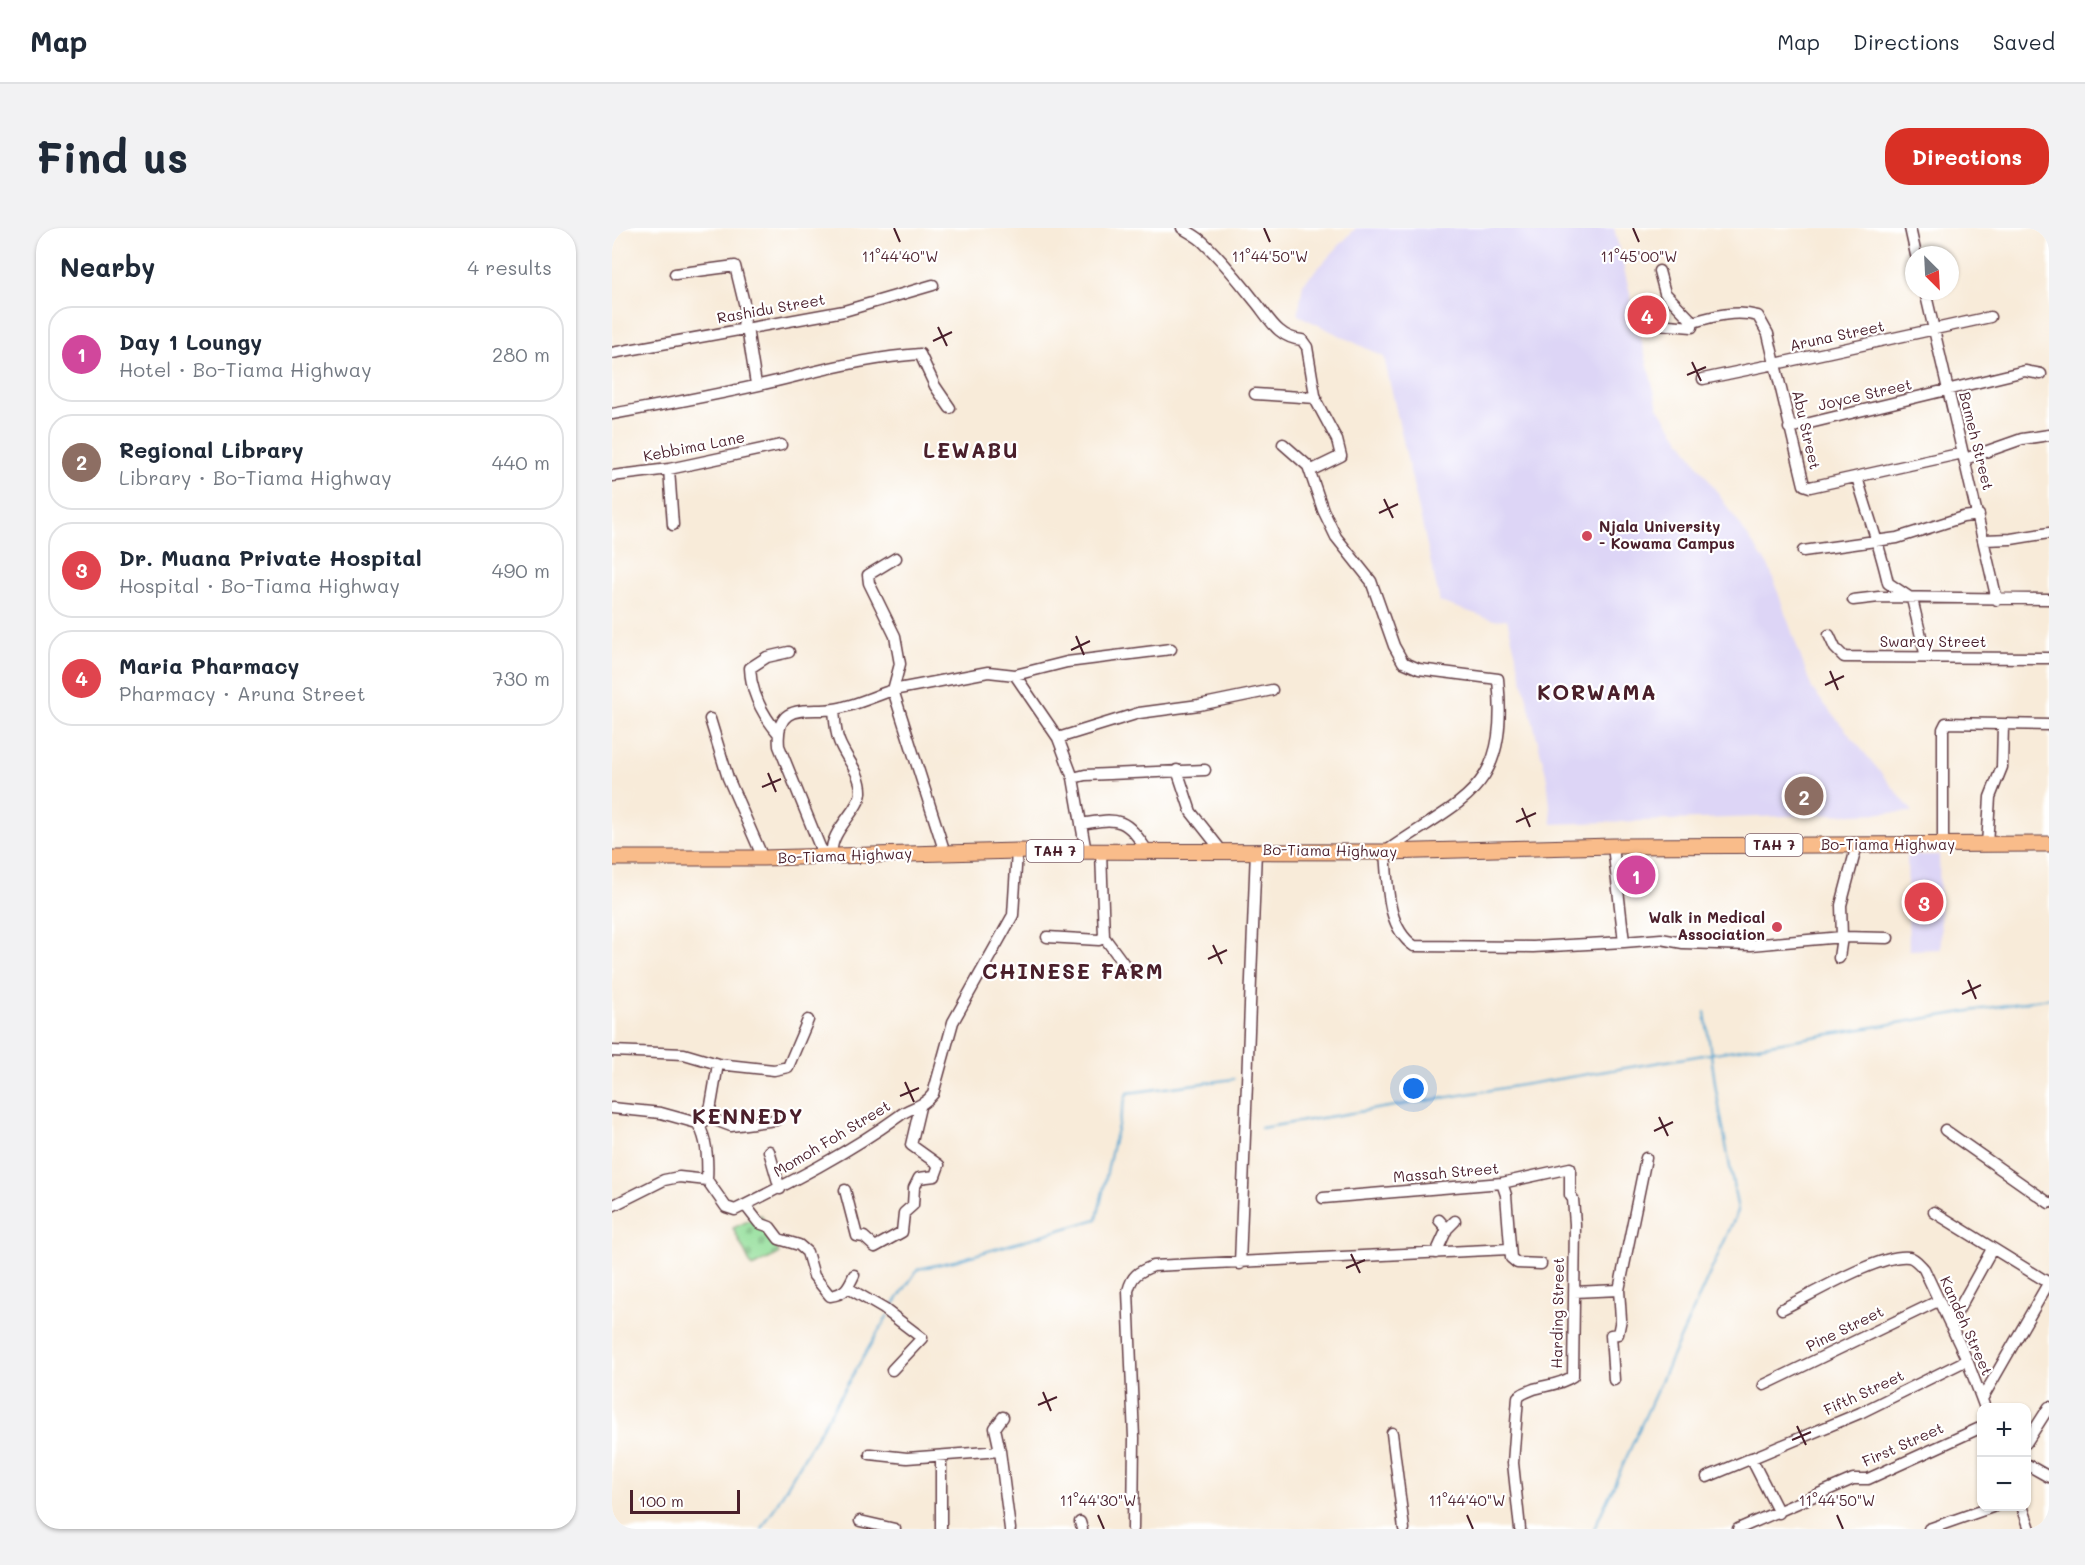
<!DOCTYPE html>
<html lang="en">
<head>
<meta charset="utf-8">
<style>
  body { margin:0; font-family:Mali,sans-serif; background:#f2f2f3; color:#1f2937 }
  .controls { position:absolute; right:18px; bottom:18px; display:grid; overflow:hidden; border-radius:12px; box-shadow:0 2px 4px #0004 }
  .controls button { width:54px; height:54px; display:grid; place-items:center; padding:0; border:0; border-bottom:2px solid #e0e1e3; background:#fff; color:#1f2937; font:30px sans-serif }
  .compass { position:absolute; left:1293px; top:18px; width:54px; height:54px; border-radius:50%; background:#fff; box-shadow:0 2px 4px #0004; rotate:156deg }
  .scale { position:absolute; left:18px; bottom:15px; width:110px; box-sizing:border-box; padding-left:6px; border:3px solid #4a1f2b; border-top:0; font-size:16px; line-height:21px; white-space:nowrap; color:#4a1f2b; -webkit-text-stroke:4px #fff; paint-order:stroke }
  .you { position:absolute; left:802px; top:861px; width:21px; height:21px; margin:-15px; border:4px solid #fff; border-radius:50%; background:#1a73e8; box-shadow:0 0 0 9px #1a73e833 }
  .badge { display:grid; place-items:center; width:39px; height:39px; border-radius:50%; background:#d93025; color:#fff; font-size:20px; font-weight:700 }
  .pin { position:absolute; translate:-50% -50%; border:3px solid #fff; box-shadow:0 2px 6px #0006 }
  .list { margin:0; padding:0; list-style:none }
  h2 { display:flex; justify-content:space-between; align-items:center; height:78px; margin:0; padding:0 24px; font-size:26px }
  h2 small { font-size:20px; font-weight:400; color:#747a83 }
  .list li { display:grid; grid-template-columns:39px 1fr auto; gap:18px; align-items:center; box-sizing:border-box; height:96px; margin:0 12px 12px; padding:0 12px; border:2px solid #e0e1e3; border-radius:24px }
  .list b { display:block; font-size:22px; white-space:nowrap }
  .list p { margin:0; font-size:20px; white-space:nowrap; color:#747a83 }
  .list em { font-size:20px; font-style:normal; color:#747a83 }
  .map { position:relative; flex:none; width:1437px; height:1301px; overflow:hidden; border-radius:24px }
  header { display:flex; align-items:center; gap:36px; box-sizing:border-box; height:84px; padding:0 30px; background:#fff; border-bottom:2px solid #e0e1e3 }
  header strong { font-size:28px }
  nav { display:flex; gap:33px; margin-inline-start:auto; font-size:21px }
  .intro { display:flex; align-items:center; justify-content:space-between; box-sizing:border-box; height:144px; padding:0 36px }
  h1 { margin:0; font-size:42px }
  .button { padding:15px 27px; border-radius:24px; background:#d93025; color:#fff; font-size:21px; font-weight:700 }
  main { display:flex; gap:36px; padding:0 36px }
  aside { flex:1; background:#fff; border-radius:24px; box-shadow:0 2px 4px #0004 }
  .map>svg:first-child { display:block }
</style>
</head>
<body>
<header>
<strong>Map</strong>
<nav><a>Map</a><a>Directions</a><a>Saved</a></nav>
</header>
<div class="intro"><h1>Find us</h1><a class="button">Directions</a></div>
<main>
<aside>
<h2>Nearby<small>4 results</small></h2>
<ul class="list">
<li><span class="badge" style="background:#d1479c">1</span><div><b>Day 1 Loungy</b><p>Hotel · Bo-Tiama Highway</p></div><em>280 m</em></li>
<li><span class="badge" style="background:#8d6e63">2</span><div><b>Regional Library</b><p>Library · Bo-Tiama Highway</p></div><em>440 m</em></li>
<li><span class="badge" style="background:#e0444e">3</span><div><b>Dr. Muana Private Hospital</b><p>Hospital · Bo-Tiama Highway</p></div><em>490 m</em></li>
<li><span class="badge" style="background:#e0444e">4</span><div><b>Maria Pharmacy</b><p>Pharmacy · Aruna Street</p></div><em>730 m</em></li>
</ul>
</aside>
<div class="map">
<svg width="1437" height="1301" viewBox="0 0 1437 1301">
  <defs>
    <pattern id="cemetery-stones" width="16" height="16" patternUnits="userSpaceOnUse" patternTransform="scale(1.5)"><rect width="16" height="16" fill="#94df9b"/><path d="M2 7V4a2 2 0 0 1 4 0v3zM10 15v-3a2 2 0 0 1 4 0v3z" fill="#81bf86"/></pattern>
  </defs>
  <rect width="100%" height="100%" fill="#fff"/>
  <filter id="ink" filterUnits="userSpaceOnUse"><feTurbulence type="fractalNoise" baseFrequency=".0167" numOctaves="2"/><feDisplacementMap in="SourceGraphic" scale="12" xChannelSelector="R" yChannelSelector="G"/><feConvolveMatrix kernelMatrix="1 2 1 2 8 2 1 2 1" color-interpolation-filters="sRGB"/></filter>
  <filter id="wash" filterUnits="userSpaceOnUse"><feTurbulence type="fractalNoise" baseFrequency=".008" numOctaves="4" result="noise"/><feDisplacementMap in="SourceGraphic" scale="24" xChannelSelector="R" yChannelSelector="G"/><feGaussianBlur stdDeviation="1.35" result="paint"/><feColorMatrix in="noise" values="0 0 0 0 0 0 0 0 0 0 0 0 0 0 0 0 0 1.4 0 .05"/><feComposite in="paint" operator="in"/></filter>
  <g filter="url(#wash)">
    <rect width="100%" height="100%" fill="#f8ebd9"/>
    <path fill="#ddd5f6" d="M 744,0 L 1002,0 L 1046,179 L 1157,339 L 1200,461 L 1301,584 L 940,596 L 935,550 L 895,391 L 882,392 L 828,374 L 772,129 L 686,87 L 691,56 Z
      M 1295,627 L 1327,627 L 1329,721 L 1297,722 Z"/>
    <path fill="url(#cemetery-stones)" stroke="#6f7f63" stroke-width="1.5" d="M 149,987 L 167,1026 L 140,1039 L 121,1000 Z"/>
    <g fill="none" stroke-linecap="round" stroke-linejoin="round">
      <path stroke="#57a5d0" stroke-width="2" d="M 649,900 L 1437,770
        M 278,1082 L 306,1041 L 342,1033 L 485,991 L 501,916 L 515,865 L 622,851
        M 150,1301 L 276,1087
        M 982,1301 L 1126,983 L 1104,862 L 1093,784"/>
    </g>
  </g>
  <g filter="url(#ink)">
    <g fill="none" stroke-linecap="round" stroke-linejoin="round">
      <g stroke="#643e45" stroke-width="13">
        <path id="minor" d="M 570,0 C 578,5 587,9 593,16 C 611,33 627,53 642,72 C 656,88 665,110 690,112 L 695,119 L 704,173 L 725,212 L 729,228 L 698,243
          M 1298,0 L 1304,27
          M 1047,43 L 1053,65 L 1081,94
          M 63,46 L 123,38 L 133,79 L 131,101
          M 1313,63 L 1385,372
          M 1033,95 L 1080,99 L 1081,94 C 1102,88 1124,82 1146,88 L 1156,106 L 1163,136 L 1378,89
          M 135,100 L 144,156
          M 0,125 L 232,83 L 321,57
          M 1091,151 L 1163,136 L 1192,257 L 1198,259 L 1351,225
          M 643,166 L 704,170
          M 0,186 C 60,175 122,164 181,149 C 223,138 264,129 308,126 L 323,158 L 338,180
          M 1177,200 L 1413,143 L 1429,146
          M 671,216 L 696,238 L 711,282 L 724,309 L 759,353 L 782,418 L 791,434 L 807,441 L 886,451 C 897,564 853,568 773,624 C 776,655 774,699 802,718 L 921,719 L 1012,714
          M 1353,231 L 1410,211 L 1437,207
          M 57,241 L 61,297
          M 0,248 L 57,241 L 169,217
          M 1245,249 C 1255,285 1268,318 1276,355 L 1300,371 L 1314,429
          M 1372,312 L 1399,311 L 1437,305
          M 1191,323 L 1285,310 L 1351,289 L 1367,287
          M 284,330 L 256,347 L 257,355 L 283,408 L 288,436 L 281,462 L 376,444 L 403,447
          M 1241,372 L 1267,369 L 1437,371
          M 1217,407 L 1223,420 L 1232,429 L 1437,430
          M 98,491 L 116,550 L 151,630
          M 166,505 C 150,486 139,465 138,440 L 155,429 L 177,424
          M 446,510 L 527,485 L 587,477 L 660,462
          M 565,542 L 579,584 L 609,622
          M 461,550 L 473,547 L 593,542
          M 469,596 C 508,589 514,590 536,624
          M 1331,617 L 1331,501 L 1334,495 L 1437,497
          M 1375,617 L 1378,569 L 1390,539 L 1391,497
          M 1001,618 L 1012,714 L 1049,711 L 1071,715 L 1139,717 L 1230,709 L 1276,710
          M 474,624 L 461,550 L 446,510 L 403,447 L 455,434 L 559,421
          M 214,628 L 208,619 L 167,518 C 163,473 194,485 222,481 C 242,478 262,468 281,462 L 333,625
          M 220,628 C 216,604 247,583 249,565 C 250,545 233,530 227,513 C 223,503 223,491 222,481
          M 435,709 L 487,712 L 492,709 L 489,623
          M 492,709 L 512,736
          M 1227,730 L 1230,709 L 1229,677 L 1245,617
          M 0,823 L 72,826 L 106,836 L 162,842 L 176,839 L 196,792
          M 0,880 L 49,885 L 85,895 C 96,910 96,934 95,952
          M 95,889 L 119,898 L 164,892
          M 92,895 L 99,877 L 106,836
          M 1333,902 L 1437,975
          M 157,923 L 168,961
          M 890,955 L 894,967 L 899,1030 L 905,1035 L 929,1036
          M 233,962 L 245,1008 L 252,1009 L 263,1019 L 290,1004 L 292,985 L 301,977 L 302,960 L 307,950 L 323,948 L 327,937 L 299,917 L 308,879
          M 711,970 L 890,955 L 958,940 L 958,967 L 961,971 L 963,996 L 961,1148 C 944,1160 923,1156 906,1169 L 901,1235 L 908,1301
          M 133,977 L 147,995 L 158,999 L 167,1011 L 187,1017 L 195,1024 L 202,1048 L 218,1068 C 233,1066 236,1060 242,1047
          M 0,978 L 52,952 L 67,949 L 95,952 L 114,979 L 123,982 C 179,954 236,925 287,888 C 299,878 309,881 321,866 L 341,794 L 401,687 L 405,623
          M 1322,984 L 1437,1055
          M 827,992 L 835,1001
          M 824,1025 L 835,1001 L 843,993
          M 628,1036 L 644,622
          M 236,1060 L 272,1081 L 310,1110 L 280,1142
          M 962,1064 L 1007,1062
          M 1170,1081 C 1199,1067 1268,1025 1297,1029 C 1303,1030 1308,1037 1312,1041 L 1355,1132 L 1373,1180
          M 1338,1097 L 1380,1021
          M 1002,1152 L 999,1107 L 1006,1106 L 1009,1091 L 1007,1062 L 1034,930
          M 1152,1157 L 1326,1073
          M 1370,1171 L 1437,1054
          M 780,1205 L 792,1301
          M 1414,1215 L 1437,1179
          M 388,1223 L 383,1200 L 391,1189
          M 258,1226 L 295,1230 L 388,1223 L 398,1301
          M 329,1228 L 329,1301
          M 1139,1230 L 1167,1285
          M 1414,1236 L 1437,1249
          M 1095,1249 L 1248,1185 L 1355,1132
          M 1410,1278 L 1418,1301
          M 248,1293 L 283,1301
          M 468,1294 L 470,1301
          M 521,1301 L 522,1210 L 516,1063 C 520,1047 526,1044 541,1038 L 897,1021
          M 1126,1301 L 1241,1251 L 1256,1251 L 1370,1199
          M 1317,1301 L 1383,1278"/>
      </g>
      <g stroke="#643e45" stroke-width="17">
        <path id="highway" d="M 0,630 L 151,630 L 405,623 L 773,624 L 1001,618 L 1437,616"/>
      </g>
      <use href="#minor" stroke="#fff" stroke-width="10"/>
      <use href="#highway" stroke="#f9bc8a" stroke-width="15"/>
    </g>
  </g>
  <path fill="none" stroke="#4a1f2b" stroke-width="2" d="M 282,0 L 288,14M 652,0 L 658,14M 1021,0 L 1027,14M 326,99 L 335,118M 321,113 L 340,104M 1080,134 L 1089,153M 1075,147 L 1094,139M 772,271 L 781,290M 767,285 L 786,276M 464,408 L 472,427M 459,422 L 478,413M 1218,443 L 1226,462M 1213,457 L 1232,448M 156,545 L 164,564M 150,559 L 169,551M 910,580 L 918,599M 904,594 L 924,585M 601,717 L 610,736M 596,731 L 615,722M 1356,752 L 1364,771M 1350,766 L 1369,757M 293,854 L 302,874M 288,868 L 307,860M 1047,889 L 1056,908M 1042,903 L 1061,894M 739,1026 L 748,1045M 734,1040 L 753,1032M 431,1164 L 439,1183M 426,1177 L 445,1169M 1185,1198 L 1194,1217M 1180,1212 L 1199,1204M 486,1287 L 492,1301M 855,1287 L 861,1301M 1225,1287 L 1231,1301"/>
  <g fill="#d1495b" stroke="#fff" stroke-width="2">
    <circle cx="975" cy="308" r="6"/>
    <circle cx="1165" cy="699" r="6"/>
  </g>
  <g text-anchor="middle" stroke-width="4.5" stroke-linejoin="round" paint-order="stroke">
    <g fill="#fff" stroke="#80626b" stroke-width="1.5">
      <rect x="1133.5" y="606" width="57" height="22" rx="4.5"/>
      <rect x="414.5" y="612" width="57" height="22" rx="4.5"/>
    </g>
    <g font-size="14" font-weight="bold" fill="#4a1f2b">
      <text x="1162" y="622">TAH 7</text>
      <text x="443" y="628">TAH 7</text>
    </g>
    <g font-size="15" fill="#4a1f2b" stroke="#fff">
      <text transform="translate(159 81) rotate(-10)" y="5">Rashidu Street</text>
      <text transform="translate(1225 108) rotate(-12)" y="5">Aruna Street</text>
      <text transform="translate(1253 167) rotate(-13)" y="5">Joyce Street</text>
      <text transform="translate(1194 202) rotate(77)" y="5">Abu Street</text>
      <text transform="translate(1364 213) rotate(76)" y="5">Bameh Street</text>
      <text transform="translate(82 219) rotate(-11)" y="5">Kebbima Lane</text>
      <text x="1321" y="419">Swaray Street</text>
      <text x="1276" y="622">Bo-Tiama Highway</text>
      <text transform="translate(718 623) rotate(1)" y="5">Bo-Tiama Highway</text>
      <text transform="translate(233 628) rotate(-2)" y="5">Bo-Tiama Highway</text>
      <text transform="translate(220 911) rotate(-31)" y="5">Momoh Foh Street</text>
      <text transform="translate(834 945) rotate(-5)" y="5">Massah Street</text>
      <text transform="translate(946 1085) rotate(-89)" y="5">Harding Street</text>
      <text transform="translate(1354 1098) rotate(66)" y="5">Kandeh Street</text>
      <text transform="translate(1233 1101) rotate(-26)" y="5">Pine Street</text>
      <text transform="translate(1252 1165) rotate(-25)" y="5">Fifth Street</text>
      <text transform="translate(1291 1217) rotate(-24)" y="5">First Street</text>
    </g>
    <g font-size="15" font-weight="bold" fill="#4a1f2b" stroke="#fff" text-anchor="start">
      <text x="987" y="304">Njala University<tspan x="987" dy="17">- Kowama Campus</tspan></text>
      <text x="1153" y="695" text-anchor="end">Walk in Medical<tspan x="1153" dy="17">Association</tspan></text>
    </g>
    <g font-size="21" font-weight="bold" letter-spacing="1.5" fill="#4a1f2b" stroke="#fff">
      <text x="359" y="230">LEWABU</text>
      <text x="985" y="472">KORWAMA</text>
      <text x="461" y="751">CHINESE FARM</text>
      <text x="136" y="896">KENNEDY</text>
    </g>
  </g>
  <g font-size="15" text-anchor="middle" fill="#4a1f2b" stroke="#fff" stroke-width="4.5" stroke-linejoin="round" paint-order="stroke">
    <text x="288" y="34">11°44'40"W</text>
    <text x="658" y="34">11°44'50"W</text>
    <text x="1027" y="34">11°45'00"W</text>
    <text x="486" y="1278">11°44'30"W</text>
    <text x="855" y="1278">11°44'40"W</text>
    <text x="1225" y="1278">11°44'50"W</text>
  </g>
</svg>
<div class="controls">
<button>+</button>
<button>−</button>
</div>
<svg class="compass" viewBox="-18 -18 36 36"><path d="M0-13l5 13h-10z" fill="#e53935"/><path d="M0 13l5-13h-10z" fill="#747a83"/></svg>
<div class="scale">100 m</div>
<div class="you"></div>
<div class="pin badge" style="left:1024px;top:647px;background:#d1479c">1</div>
<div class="pin badge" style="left:1192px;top:568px;background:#8d6e63">2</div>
<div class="pin badge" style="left:1312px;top:674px;background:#e0444e">3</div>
<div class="pin badge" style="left:1035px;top:87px;background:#e0444e">4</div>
</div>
</main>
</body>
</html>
